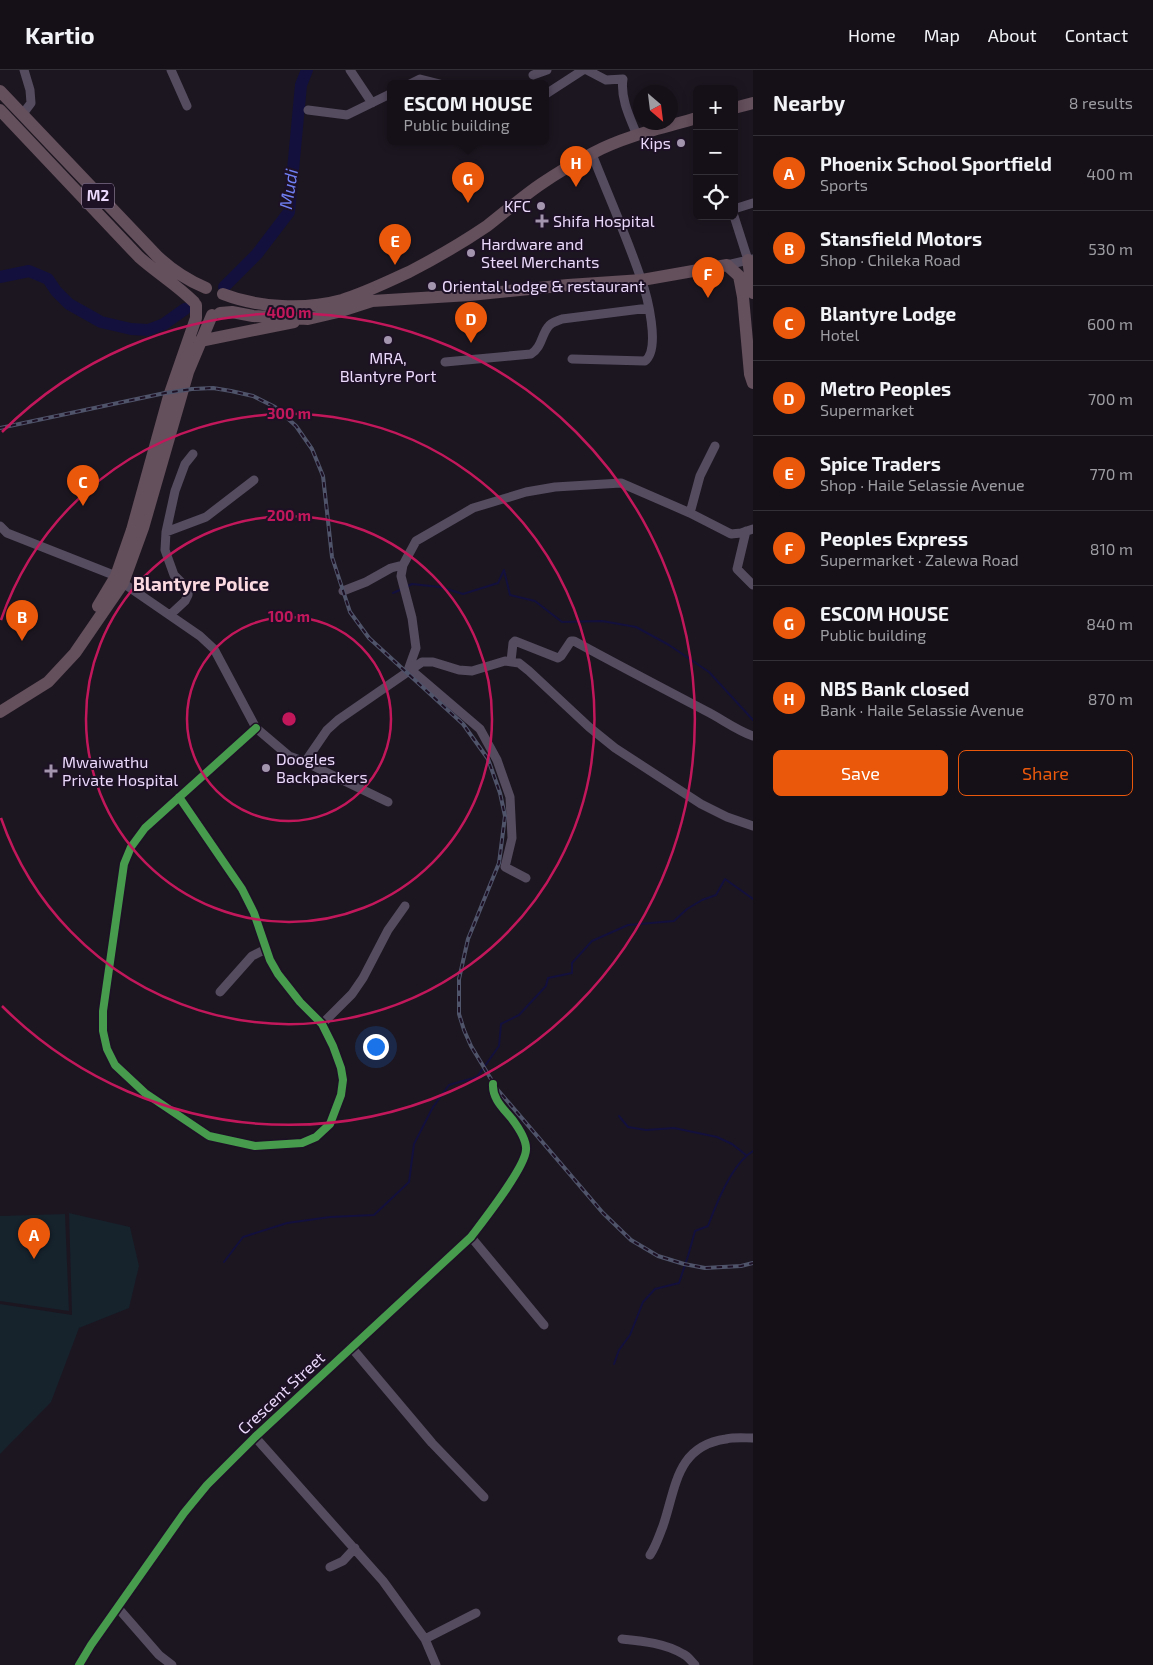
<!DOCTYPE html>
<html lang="en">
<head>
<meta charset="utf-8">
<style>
  body { margin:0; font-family:"Exo 2",sans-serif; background:#1e1921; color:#f1f3f6 }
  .controls { position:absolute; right:15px; top:15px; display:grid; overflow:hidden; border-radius:8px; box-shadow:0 2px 12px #0003 }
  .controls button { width:45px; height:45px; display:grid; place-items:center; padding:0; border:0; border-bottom:1px solid #343037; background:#151018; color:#f1f3f6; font:25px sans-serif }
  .compass { position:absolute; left:633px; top:15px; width:45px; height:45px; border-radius:50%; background:#151018; box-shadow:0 2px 12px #0003; rotate:152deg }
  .you { position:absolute; left:375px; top:976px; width:18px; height:18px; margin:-12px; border:4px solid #fff; border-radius:50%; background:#1a73e8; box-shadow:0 0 0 8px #1a73e833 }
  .badge { display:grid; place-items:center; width:32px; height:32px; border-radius:50%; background:#ea580c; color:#fff; font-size:16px; font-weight:700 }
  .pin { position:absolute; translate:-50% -41px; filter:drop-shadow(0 1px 2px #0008) }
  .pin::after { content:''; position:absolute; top:26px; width:18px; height:15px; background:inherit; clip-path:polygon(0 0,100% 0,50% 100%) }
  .popup { position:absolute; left:387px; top:10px; width:162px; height:65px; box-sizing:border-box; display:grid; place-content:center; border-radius:8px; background:#151018; filter:drop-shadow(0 1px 4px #0005); font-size:16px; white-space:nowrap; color:#9d9da2 }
  .popup b { font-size:19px; color:#f1f3f6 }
  .popup::after { content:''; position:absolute; left:50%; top:100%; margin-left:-10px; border:10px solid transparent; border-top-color:#151018 }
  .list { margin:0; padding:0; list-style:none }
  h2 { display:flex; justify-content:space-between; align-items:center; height:65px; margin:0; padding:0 20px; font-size:21px }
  h2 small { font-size:16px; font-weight:400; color:#9d9da2 }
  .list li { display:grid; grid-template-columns:32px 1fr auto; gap:15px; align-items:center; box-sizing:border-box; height:75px; padding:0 20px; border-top:1px solid #343037 }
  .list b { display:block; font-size:19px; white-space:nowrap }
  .list p { margin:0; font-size:16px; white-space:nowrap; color:#9d9da2 }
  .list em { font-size:16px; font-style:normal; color:#9d9da2 }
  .actions { display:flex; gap:10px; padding:15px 20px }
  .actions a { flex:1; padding:11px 0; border:1px solid #ea580c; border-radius:8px; text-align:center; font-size:18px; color:#ea580c }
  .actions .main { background:#ea580c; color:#fff }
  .icon { flex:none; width:28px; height:28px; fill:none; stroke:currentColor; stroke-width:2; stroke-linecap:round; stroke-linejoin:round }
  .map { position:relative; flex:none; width:753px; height:1595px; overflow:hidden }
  header { display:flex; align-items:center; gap:30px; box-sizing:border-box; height:70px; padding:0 25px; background:#151018; border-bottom:1px solid #343037 }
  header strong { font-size:24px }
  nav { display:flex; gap:28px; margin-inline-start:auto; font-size:18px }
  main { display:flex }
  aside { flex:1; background:#151018 }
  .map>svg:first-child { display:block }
</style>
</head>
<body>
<header>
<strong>Kartio</strong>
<nav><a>Home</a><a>Map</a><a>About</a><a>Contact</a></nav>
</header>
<main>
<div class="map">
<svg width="753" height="1595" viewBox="0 0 753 1595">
  <rect width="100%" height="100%" fill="#1c1620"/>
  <path fill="#16222c" d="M 69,1143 L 130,1157 L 139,1196 L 129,1238 L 79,1258 L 51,1332 L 0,1384 L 0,1234 L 72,1245 Z
    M 65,1144 L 69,1241 L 0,1231 L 0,1146 Z"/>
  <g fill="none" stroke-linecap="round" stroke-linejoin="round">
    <path stroke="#13103d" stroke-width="2" d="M 406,517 L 412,514 L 440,517 L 463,524 L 498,513 L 504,500 L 510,525 L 535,531 L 562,552 L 602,551 L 636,557 L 669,575 L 709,602 L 753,650
      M 393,523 L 402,519
      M 619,1046 L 628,1057 L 646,1060 L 674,1058 L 717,1067 L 732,1074 L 746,1085
      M 224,1192 L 243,1167 L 287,1153 L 330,1147 L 374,1145 L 409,1112 L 414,1074 L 433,1037 L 449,1015 L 477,1007 L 499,976 L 501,954 L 519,945 L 546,916 L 548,908 L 572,903 L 572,893 L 592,871 L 628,855 L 674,851 L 687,839 L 702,830 L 716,825 L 725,809 L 753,829
      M 614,1294 L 619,1280 L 630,1265 L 643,1232 L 655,1219 L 679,1213 L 688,1186 L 695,1161 L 708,1156 C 716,1134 732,1093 753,1081"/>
    <path stroke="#13103d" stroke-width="12" d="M 0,207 L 29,201 L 48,209 L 56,221 L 69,234 L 101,252 L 131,259 L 148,260 L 164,254 L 185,239
      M 224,217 L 257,184 L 289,142 L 301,15 L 307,0"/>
    <path stroke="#554c60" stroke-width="9" d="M 171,0 L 187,36
      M 350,0 L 372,33
      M 587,0 L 606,10 L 623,9 C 620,28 630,48 637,65
      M 533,5 L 547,0
      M 410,14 L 420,9 L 440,14
      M 546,24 L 583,0
      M 308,40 L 347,45 L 390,24
      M 22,45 L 31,33 L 30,20 L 24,0
      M 734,139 L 753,133
      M 734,146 L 748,190
      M 727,195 L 753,189
      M 572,289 L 645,291 C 661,279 647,225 641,209 C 627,167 608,125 592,84
      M 445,292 L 531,284 C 542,277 541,266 548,257 C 551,252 558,251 562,249 L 649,238
      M 690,443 L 731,464 L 741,463 L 753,459
      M 0,456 L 7,463 L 116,506 L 123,513 L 200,566 L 214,579 L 256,658 L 289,686 L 305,692 L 388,732
      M 746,461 L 737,499 L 753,515
      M 166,462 L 206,447 L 254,410
      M 343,521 L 366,512 L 391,498 L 403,495
      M 171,544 L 185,531 L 188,525 L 188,519 L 174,505 L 165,480 L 166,462 L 175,421 L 185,394 L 193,384
      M 511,591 L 513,573 L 515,571 L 558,588 L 561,586 L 571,571 L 574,571 C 618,595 662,618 706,641 C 722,649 736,660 753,666
      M 411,600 L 480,659 L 497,690 L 510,727 L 512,768 L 505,797 L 526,808
      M 407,603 L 416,578 L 412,548 L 401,506 L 403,495 L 416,471 L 473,438 L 526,422 L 555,417 L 621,413 L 690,443 L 700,406 L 715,376
      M 305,692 L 327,660 L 338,650 L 422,592 L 433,592 L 459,600 L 472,601 L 505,591 L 519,593 L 529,601 L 589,657 L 615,678 L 701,734 L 727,747 L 753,756
      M 179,727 L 242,819 L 254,843 L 270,890 L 278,904 L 300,932 L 322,954 L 333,976 L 341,998 L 343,1010 L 341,1025 L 330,1054 L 316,1067 L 302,1073 L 255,1076 L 209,1066 L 145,1023 L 115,995 L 107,979 L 103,961 L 103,941 L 124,794 L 131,777 L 145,758 L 256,658
      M 220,922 L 252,886 L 266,879
      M 322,954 L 352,924 L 363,908 L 388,860 L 405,836
      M 471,1167 L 544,1255
      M 351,1277 L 432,1373 L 484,1427
      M 255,1367 L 383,1511 L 425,1569 L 436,1595
      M 650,1485 C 656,1476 659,1466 663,1456 C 676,1418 676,1376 726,1369 C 735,1367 744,1368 753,1368
      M 330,1497 L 343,1491 L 355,1478
      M 118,1538 L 159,1585 L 172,1595
      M 425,1569 L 476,1543
      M 622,1569 C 642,1571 665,1573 683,1584 C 688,1586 691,1591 695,1595
      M 79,1595 L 91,1575 L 184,1443 L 207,1415 L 255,1367 L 471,1167 C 483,1151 525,1098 526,1080 C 527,1070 518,1057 512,1049 C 504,1039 492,1029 493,1014"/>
    <path stroke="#644f5c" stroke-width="12" d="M 0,21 L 157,186 C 172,200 187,210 206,218
      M 734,38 L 753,33
      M 0,40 L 139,187 C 157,203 177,215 194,232
      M 748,190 L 753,223
      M 223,224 C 259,238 305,240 342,230 C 365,223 387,212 409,202 C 436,188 462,173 487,156 C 505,142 522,127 541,114 C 557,103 576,92 593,83 C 625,66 662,58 697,48
      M 220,243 L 232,242 L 253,246 L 308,249 L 338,242 L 372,231 L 470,225 L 568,215 L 642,210 L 727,195 L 739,206 L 743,227 L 750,304 L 753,313
      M 200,271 L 294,252
      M 98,536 L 116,506 L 132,460 L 169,326 L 196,248 L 196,235
      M 0,642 L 48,612 L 75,583 L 123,513 L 143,458 L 188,302 L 212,245"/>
    <g stroke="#50546b" stroke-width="4">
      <path id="rail" d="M 0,358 L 165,323 L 192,319 L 213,318 L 231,321 L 253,326 L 275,337 L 296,356 L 312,379 L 323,406 L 332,487 L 350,542 L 369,568 L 463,654 L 488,689 L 500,723 L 505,746 L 499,793 L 468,869 L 459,909 L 459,944 L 464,960 L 471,976 L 497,1019 L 603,1143 L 631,1170 L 658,1186 L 684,1194 L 705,1198 L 741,1196 L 753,1193"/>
    </g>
    <use href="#rail" stroke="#1d1125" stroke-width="2" stroke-dasharray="5.5" stroke-linecap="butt"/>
    <g stroke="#1d1125" stroke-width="11">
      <path id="cycleway" d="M 179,727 L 242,819 L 254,843 L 270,890 L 278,904 L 300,932 L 322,954 L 333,976 L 341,998 L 343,1010 L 341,1025 L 330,1054 L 316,1067 L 302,1073 L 255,1076 L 209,1066 L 145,1023 L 115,995 L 107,979 L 103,961 L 103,941 L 124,794 L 131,777 L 145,758 L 256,658
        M 79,1595 L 91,1575 L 184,1443 L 207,1415 L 255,1367 L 471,1167 C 483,1151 525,1098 526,1080 C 527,1070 518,1057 512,1049 C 504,1039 492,1029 493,1014"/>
    </g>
    <use href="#cycleway" stroke="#469c4c" stroke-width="8"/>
  </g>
  <g fill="none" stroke="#c2185b" stroke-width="2.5">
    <circle cx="289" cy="649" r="102"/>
    <circle cx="289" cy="649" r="203"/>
    <path d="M1 550A305 305 0 1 1 1 748"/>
    <path d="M2 362A406 406 0 1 1 2 936"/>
  </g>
  <g fill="#a395ae" stroke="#1d1125" stroke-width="2">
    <circle cx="681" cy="73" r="5"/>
    <circle cx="541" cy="136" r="5"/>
    <path d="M539.5 143.5h5v5h5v5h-5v5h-5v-5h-5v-5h5z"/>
    <circle cx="471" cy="183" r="5"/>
    <circle cx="432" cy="216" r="5"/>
    <circle cx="388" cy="270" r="5"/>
    <circle cx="266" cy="698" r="5"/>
    <path d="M48.5 693.5h5v5h5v5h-5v5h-5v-5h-5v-5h5z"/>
  </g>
  <g text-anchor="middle" stroke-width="4" stroke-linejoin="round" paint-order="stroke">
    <rect fill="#1d1125" stroke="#ad9dbb" stroke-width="1" x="82" y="113.5" width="32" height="25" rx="4"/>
    <g font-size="15" font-weight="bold" fill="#ebd9fb">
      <text x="98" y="131">M2</text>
    </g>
    <g font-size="16" fill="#ebd9fb" stroke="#1d1125" text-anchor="start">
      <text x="671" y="79" text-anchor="end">Kips</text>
      <text x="531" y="142" text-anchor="end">KFC</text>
      <text x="553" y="157">Shifa Hospital</text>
      <text x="481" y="180">Hardware and<tspan x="481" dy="18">Steel Merchants</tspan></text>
      <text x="442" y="222">Oriental Lodge &amp; restaurant</text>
      <text x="388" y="294" text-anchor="middle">MRA,<tspan x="388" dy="18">Blantyre Port</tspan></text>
      <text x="276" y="695">Doogles<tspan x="276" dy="18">Backpackers</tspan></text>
      <text x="62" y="698">Mwaiwathu<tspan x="62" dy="18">Private Hospital</tspan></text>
    </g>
    <g font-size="16" fill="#ebd9fb" stroke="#1d1125">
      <text transform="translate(281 1323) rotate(-43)" y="6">Crescent Street</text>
    </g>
    <g font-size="18" font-style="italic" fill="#707ff2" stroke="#1d1125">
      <text transform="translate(289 119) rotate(-81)" y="6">Mudi</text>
    </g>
    <g font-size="19" font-weight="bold" fill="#fcdae1" stroke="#1d1125">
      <text x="201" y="521">Blantyre Police</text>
    </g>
  </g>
  <circle cx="289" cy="649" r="8" fill="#c2185b" stroke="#1d1125" stroke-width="2.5"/>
  <g font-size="15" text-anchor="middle" font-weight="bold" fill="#c2185b" stroke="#1d1125" stroke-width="4" stroke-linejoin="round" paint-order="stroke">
    <text x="289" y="248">400 m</text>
    <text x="289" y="349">300 m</text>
    <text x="289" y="451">200 m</text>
    <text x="289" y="552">100 m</text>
  </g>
</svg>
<div class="controls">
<button>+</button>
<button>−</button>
<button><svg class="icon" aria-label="locate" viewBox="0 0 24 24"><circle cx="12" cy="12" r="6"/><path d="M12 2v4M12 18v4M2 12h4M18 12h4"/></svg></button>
</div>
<svg class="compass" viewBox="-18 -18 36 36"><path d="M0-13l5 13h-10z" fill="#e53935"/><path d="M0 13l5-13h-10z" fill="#9d9da2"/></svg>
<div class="you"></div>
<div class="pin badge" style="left:34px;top:1189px">A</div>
<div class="pin badge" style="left:22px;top:571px">B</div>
<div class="pin badge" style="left:83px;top:436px">C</div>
<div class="pin badge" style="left:471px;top:273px">D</div>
<div class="pin badge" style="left:395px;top:195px">E</div>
<div class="pin badge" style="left:708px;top:228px">F</div>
<div class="pin badge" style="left:468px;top:133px">G</div>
<div class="popup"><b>ESCOM HOUSE</b>Public building</div>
<div class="pin badge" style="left:576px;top:117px">H</div>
</div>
<aside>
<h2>Nearby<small>8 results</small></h2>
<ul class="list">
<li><span class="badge">A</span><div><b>Phoenix School Sportfield</b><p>Sports</p></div><em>400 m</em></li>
<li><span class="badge">B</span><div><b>Stansfield Motors</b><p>Shop · Chileka Road</p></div><em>530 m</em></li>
<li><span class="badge">C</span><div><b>Blantyre Lodge</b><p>Hotel</p></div><em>600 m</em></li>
<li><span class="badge">D</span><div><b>Metro Peoples</b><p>Supermarket</p></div><em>700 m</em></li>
<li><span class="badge">E</span><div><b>Spice Traders</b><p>Shop · Haile Selassie Avenue</p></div><em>770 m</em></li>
<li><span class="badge">F</span><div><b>Peoples Express</b><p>Supermarket · Zalewa Road</p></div><em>810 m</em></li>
<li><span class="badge">G</span><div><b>ESCOM HOUSE</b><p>Public building</p></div><em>840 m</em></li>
<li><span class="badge">H</span><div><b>NBS Bank closed</b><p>Bank · Haile Selassie Avenue</p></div><em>870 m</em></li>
</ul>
<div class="actions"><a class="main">Save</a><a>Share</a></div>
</aside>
</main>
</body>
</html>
